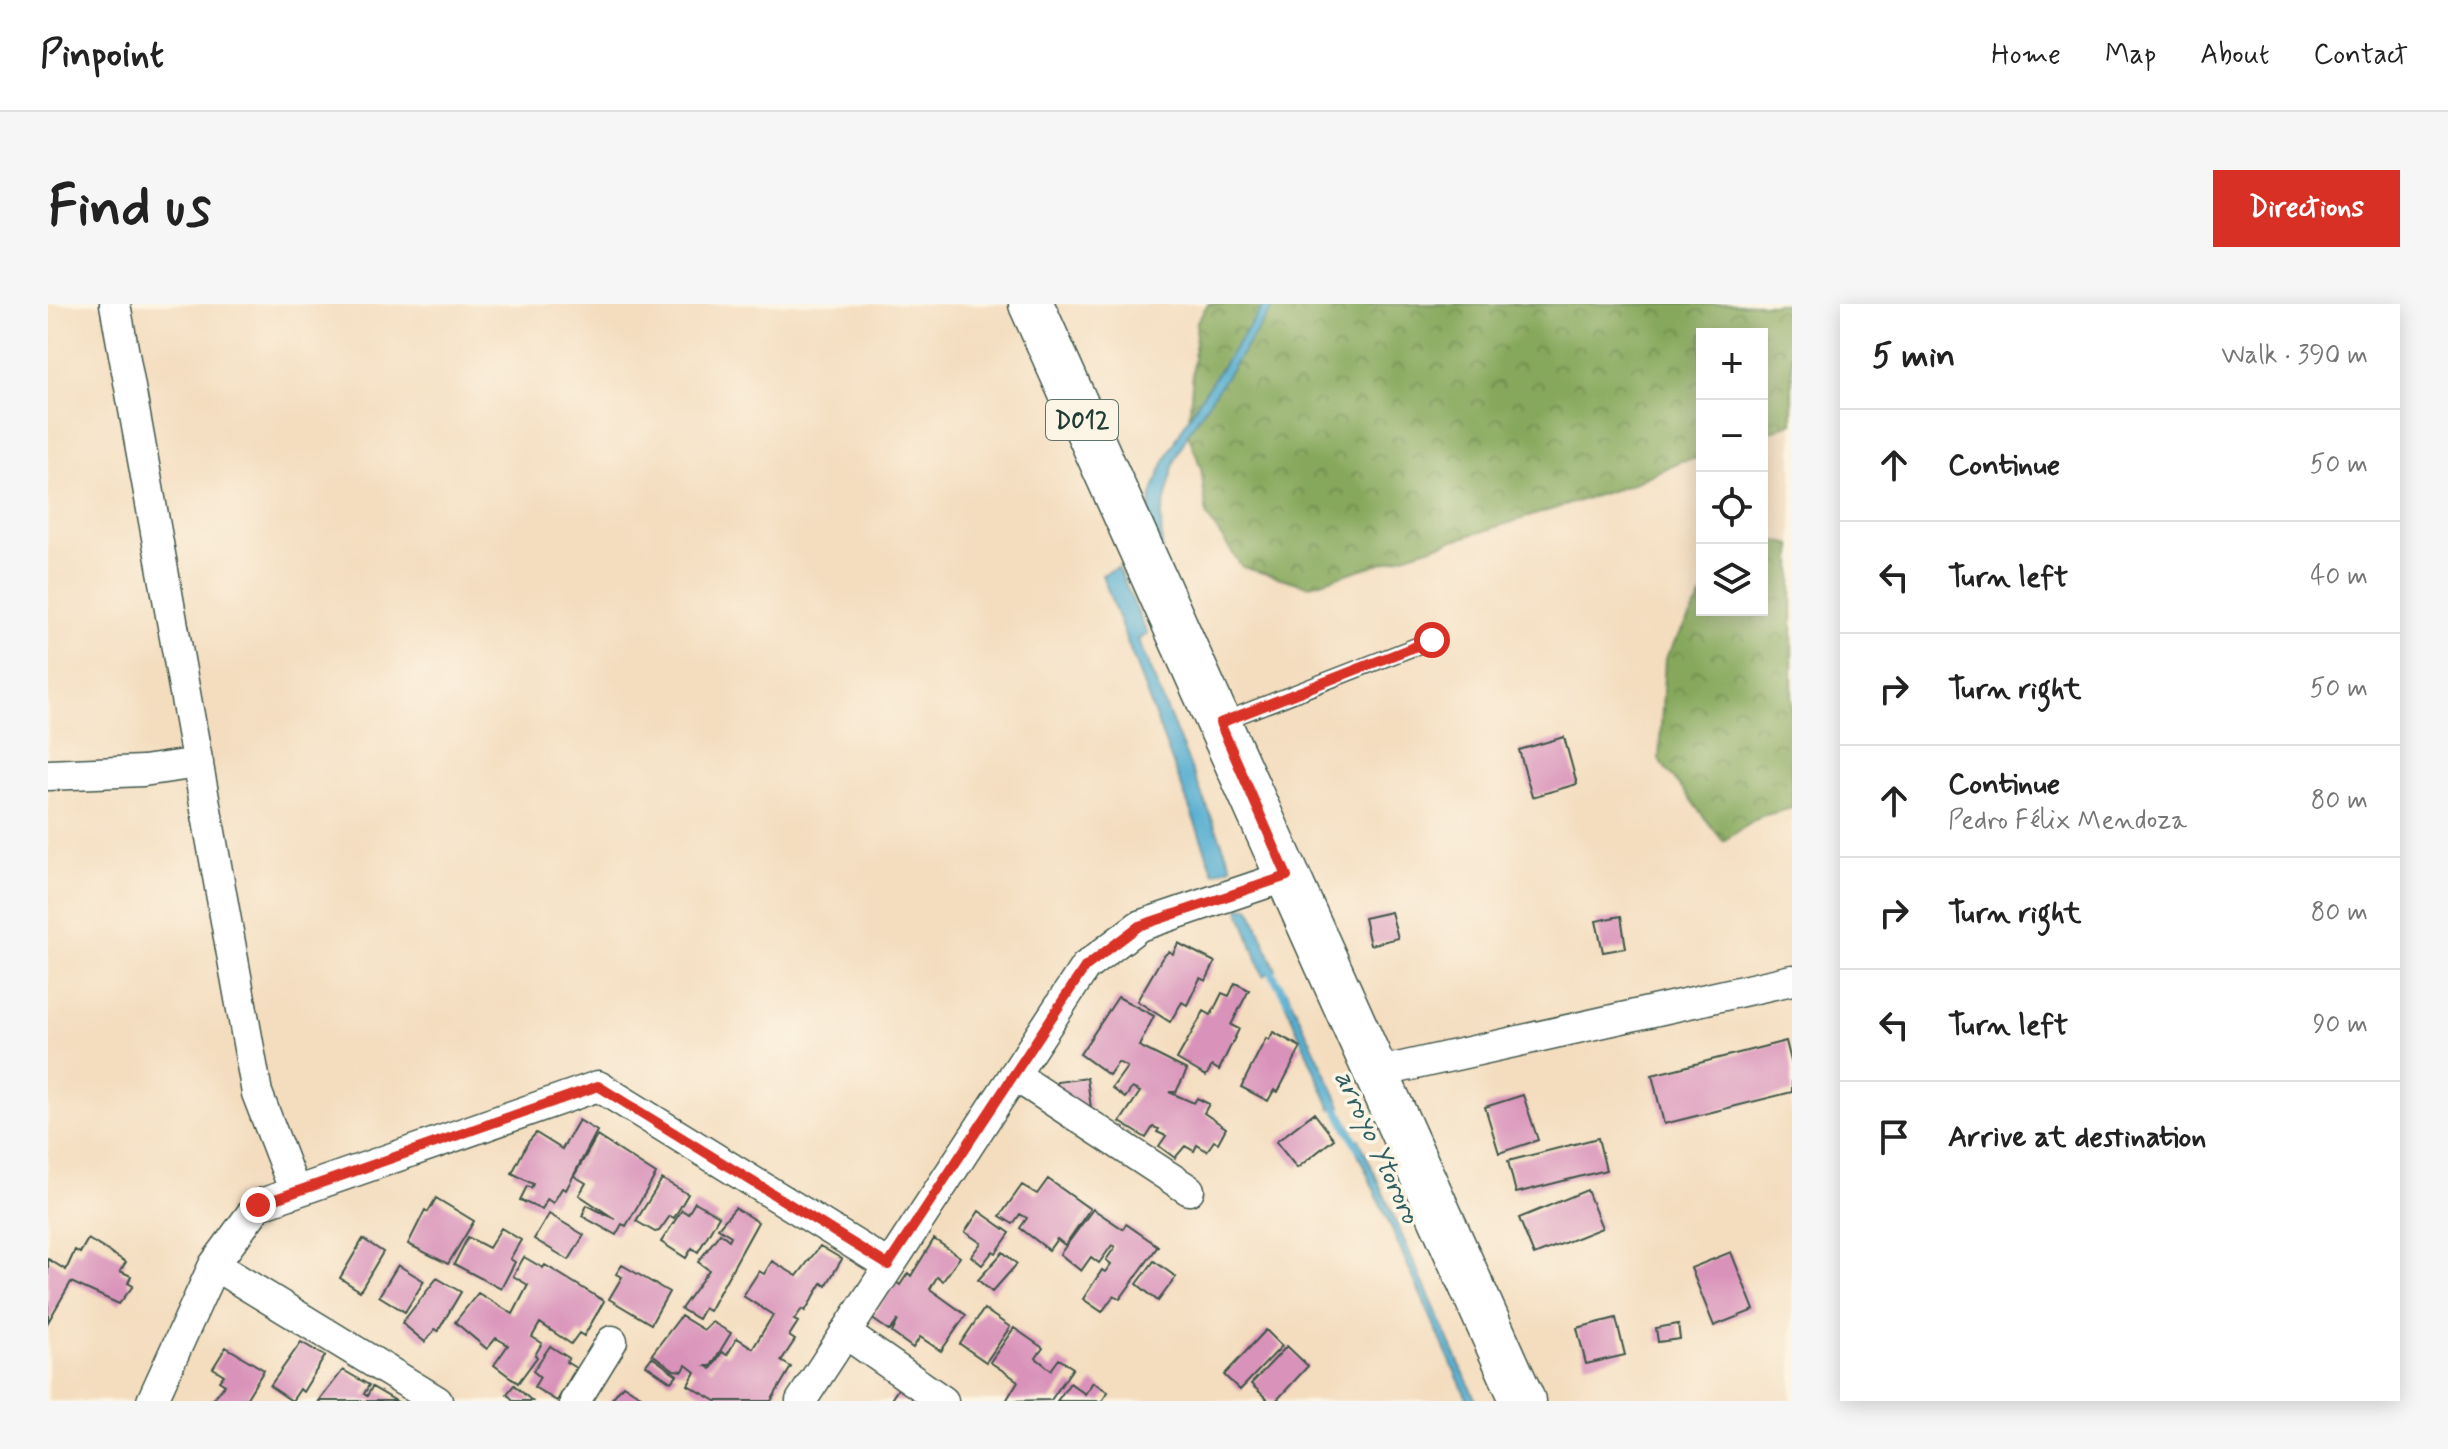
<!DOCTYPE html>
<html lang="en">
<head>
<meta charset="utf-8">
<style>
  body { margin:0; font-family:Mynerve,sans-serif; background:#f6f6f6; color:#222 }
  .controls { position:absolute; right:24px; top:24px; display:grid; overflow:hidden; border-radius:0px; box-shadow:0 4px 20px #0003 }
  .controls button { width:72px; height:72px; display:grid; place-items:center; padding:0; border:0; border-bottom:2px solid #e0e0e0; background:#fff; color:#222; font:40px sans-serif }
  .stop { position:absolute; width:24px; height:24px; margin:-18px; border:6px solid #d93025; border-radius:50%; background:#fff }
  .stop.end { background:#d93025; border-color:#fff; box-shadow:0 2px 8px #0008 }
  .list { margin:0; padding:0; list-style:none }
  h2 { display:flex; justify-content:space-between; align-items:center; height:104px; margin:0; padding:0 32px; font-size:34px }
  h2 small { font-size:26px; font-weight:400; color:#767676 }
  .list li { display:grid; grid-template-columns:52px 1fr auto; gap:24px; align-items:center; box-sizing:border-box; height:112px; padding:0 32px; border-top:2px solid #e0e0e0 }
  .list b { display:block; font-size:30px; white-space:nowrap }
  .list p { margin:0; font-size:26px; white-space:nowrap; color:#767676 }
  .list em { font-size:26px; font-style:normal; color:#767676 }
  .icon { flex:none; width:44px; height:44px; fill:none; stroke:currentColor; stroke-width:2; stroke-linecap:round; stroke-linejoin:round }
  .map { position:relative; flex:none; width:1744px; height:1097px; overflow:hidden; border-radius:0px }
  header { display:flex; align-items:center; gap:48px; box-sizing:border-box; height:112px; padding:0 40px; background:#fff; border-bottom:2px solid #e0e0e0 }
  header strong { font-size:38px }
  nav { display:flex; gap:44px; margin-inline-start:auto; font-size:28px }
  .intro { display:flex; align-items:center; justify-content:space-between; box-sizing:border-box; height:192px; padding:0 48px }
  h1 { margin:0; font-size:56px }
  .button { padding:20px 36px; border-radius:0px; background:#d93025; color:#fff; font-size:28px; font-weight:700 }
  main { display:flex; gap:48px; padding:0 48px }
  aside { flex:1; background:#fff; border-radius:0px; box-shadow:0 4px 20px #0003 }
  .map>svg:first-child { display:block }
</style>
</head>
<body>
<header>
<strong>Pinpoint</strong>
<nav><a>Home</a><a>Map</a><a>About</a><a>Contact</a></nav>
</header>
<div class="intro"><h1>Find us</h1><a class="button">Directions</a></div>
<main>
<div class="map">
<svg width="1744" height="1097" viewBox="0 0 1744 1097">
  <defs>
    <pattern id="forest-crowns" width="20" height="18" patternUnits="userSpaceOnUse" patternTransform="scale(2)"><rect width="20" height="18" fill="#86a85c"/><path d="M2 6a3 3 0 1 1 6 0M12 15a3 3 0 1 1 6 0" fill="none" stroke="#6d8a4d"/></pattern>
  </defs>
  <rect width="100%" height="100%" fill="#fcf5e5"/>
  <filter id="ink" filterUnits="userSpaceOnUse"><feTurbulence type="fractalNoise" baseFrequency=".0125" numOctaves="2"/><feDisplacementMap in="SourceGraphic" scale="16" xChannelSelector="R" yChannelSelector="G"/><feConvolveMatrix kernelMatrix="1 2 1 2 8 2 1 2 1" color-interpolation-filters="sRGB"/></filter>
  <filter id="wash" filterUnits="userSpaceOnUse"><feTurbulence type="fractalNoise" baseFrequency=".006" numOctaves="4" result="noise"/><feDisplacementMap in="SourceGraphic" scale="32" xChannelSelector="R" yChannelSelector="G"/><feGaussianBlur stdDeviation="1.8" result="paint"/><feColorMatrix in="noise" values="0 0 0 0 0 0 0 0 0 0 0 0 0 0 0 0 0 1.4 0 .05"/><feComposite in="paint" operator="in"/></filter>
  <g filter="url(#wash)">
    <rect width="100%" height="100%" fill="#f4ddbf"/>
    <path fill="url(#forest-crowns)" stroke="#527248" stroke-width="2" d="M 1160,0 L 1744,0 L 1744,118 L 1714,132 L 1714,30 L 1654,30 L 1654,154 L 1632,157 L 1582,181 L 1260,282 L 1194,263 L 1159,212 L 1153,164 L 1140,129 L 1149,17 Z
      M 1714,233 L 1744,241 L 1744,504 L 1714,512 L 1675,537 L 1611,456 L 1617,354 L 1654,292 L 1654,306 L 1714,306 Z"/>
    <path fill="#54add1" stroke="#3a7582" stroke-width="2" d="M 1216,0 L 1227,0 L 1140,129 L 1126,159 L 1113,214 L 1114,246 C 1110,240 1103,231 1101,225 C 1092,165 1184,52 1216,0 Z
      M 1070,263 L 1099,330 L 1090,336 L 1184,563 L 1166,569 L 1054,271 Z
      M 1202,603 L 1228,666 L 1215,672 L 1191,604 Z
      M 1239,687 L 1293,802 L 1283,805 L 1233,689 Z
      M 1311,835 L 1428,1097 L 1420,1097 L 1304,836 Z"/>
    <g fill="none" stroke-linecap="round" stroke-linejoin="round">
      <path stroke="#54add1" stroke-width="8" d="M 1219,660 L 1240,697
        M 1285,797 L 1311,845"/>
    </g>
    <g id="blocks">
      <path fill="#d992ba" d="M 1516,433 L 1529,480 L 1484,493 L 1471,446 Z
        M 1343,608 L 1350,634 L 1322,641 L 1316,614 Z
        M 1573,612 L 1578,644 L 1555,648 L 1548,617 Z
        M 1130,639 L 1167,658 L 1158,677 L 1152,674 L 1139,701 L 1134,698 L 1122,718 L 1089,697 L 1114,654 L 1121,647 L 1125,650 Z
        M 1187,679 L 1201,686 L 1183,721 L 1191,725 L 1171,766 L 1164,762 L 1158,772 L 1129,755 L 1156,707 L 1163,711 L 1174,689 L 1181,692 Z
        M 1070,693 L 1106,712 L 1091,742 L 1139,766 L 1128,788 L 1121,788 L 1146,799 L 1149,794 L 1161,800 L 1156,809 L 1178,824 L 1170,839 L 1166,837 L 1159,847 L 1149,841 L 1146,847 L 1137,842 L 1127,854 L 1111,842 L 1118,832 L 1109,828 L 1111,825 L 1105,823 L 1098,834 L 1072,818 L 1092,788 L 1084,784 L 1077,794 L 1064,784 L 1079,763 L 1070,758 L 1061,771 L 1032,750 Z
        M 1225,728 L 1253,743 L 1230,788 L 1226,786 L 1220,797 L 1193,783 L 1218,734 L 1221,736 Z
        M 1738,737 L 1744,761 L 1744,788 L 1616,820 L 1604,771 Z
        M 1039,774 L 1043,804 L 1013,808 L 1009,778 Z
        M 1475,791 L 1490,836 L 1451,849 L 1437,803 Z
        M 1266,809 L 1286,835 L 1249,864 L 1228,838 Z
        M 531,816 L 549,827 L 518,886 L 514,884 L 505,899 L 499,895 L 494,906 L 472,896 L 479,882 L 483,884 L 485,880 L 464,869 L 480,838 L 488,829 L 514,845 Z
        M 549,832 L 608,870 L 578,922 L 574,920 L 568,931 L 534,912 L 539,901 L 567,915 L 531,891 L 538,879 L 526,872 Z
        M 1550,834 L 1558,866 L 1468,889 L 1460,857 Z
        M 614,875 L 640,890 L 626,914 L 622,912 L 611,927 L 607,928 L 588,917 Z
        M 1000,875 L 1042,905 L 1017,941 L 1009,935 L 1001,946 L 972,924 L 979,914 L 972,910 L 965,920 L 952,912 L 974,881 L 989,890 Z
        M 1539,886 L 1554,924 L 1486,951 L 1471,914 Z
        M 388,894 L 426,917 L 400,960 L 360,940 L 377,906 L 380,908 Z
        M 647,898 L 671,912 L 650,948 L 644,944 L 638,954 L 613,938 L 634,906 L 640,910 Z
        M 687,904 L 710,918 L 661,1007 L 656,1004 L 650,1015 L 633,1005 L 661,966 L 650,958 L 672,929 L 681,936 L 683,932 L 670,924 Z
        M 1045,905 L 1075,925 L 1078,920 L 1110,942 L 1072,995 L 1066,991 L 1054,1008 L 1035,995 L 1054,966 L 1057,968 L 1063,960 L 1058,956 L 1067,943 L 1064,941 L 1051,959 L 1043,953 L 1033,967 L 1012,950 Z
        M 931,907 L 962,929 L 948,949 L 945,947 L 934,961 L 923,952 L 933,939 L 917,928 Z
        M 501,910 L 536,931 L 521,956 L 486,935 Z
        M 453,924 L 473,936 L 462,955 L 467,958 L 453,985 L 406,960 L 420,933 L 441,944 Z
        M 40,935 L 78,958 L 72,967 L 83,972 L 80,979 L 85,982 L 71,1000 L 23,978 L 0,1018 L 0,955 L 18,966 L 27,946 L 32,949 Z
        M 315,935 L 335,948 L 312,987 L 292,974 Z
        M 886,935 L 912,953 L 895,977 L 889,973 L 882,985 L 918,1011 L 893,1047 L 872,1033 L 865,1044 L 844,1029 L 850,1016 L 842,1027 L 823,1014 L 848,978 L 852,981 L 860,969 L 863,972 Z
        M 772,942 L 794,955 L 778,982 L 774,979 L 757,1007 L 754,1005 L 746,1016 L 750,1018 L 741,1032 L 747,1036 L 733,1057 L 743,1063 L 723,1097 L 668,1097 L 640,1081 L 647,1068 L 638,1061 L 635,1067 L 626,1066 L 604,1050 L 633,1012 L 656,1026 L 664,1018 L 683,1029 L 663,1062 L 658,1062 L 663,1065 L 674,1048 L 679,1051 L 689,1034 L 705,1044 L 725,1011 L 695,992 L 711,967 L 716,970 L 724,957 L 749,972 Z
        M 955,948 L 969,960 L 944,988 L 930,976 Z
        M 1683,948 L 1706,1006 L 1666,1022 L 1643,964 Z
        M 476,953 L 495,964 L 497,961 L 556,997 L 536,1032 L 531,1029 L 523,1040 L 492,1019 L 484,1033 L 494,1039 L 487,1051 L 489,1053 L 470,1079 L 446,1061 L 460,1041 L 448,1034 L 439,1045 L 407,1018 L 430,989 L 465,1010 L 480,981 L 465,972 Z
        M 1106,957 L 1128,973 L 1110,997 L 1089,980 Z
        M 350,961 L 376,977 L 357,1008 L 331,992 Z
        M 574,961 L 621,988 L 603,1020 L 561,995 L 574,973 L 568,970 Z
        M 389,974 L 413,988 L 390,1027 L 387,1025 L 377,1038 L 354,1019 Z
        M 936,1005 L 962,1023 L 938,1058 L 912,1040 Z
        M 1568,1014 L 1577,1051 L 1538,1060 L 1529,1024 Z
        M 1630,1020 L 1632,1035 L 1610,1038 L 1608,1024 Z
        M 966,1024 L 995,1044 L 988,1054 L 1003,1066 L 1011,1055 L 1025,1064 L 1003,1096 L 958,1097 L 970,1077 L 942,1058 Z
        M 1218,1026 L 1234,1042 L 1192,1086 L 1176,1071 Z
        M 253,1038 L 277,1052 L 255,1088 L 252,1085 L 244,1097 L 222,1082 Z
        M 502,1042 L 521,1054 L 518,1058 L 528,1064 L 509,1097 L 486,1083 L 492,1073 L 485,1067 Z
        M 1239,1042 L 1260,1062 L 1228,1097 L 1221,1097 L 1203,1080 Z
        M 178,1043 L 216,1066 L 197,1097 L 163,1097 L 177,1081 L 171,1077 L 176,1071 L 165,1064 Z
        M 604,1053 L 629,1071 L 623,1078 L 598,1061 Z
        M 295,1066 L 321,1081 L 316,1090 L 319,1092 L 324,1083 L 348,1097 L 271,1097 Z
        M 1045,1078 L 1060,1088 L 1054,1097 L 1009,1097 L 1022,1079 L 1037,1090 Z
        M 854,1079 L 880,1097 L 842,1097 Z
        M 466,1081 L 484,1097 L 466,1097 L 459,1090 Z
        M 575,1081 L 589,1090 L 602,1097 L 562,1097 Z"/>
    </g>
  </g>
  <g filter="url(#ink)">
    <use href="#blocks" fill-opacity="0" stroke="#3f5549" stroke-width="2"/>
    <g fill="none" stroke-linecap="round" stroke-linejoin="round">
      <g stroke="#3f5549" stroke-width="19">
        <path id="lane" d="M 1173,418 L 1384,336"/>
      </g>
      <g stroke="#3f5549" stroke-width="33">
        <path id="street" d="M 67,0 L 209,789 L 247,888
          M 0,471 L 95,467 L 150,459
          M 1327,769 L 1744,676
          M 966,771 L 1141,886
          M 166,961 L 389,1097
          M 797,1029 L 895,1097
          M 104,1097 L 166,961 L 210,901 L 550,782 L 840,961
          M 527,1097 L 564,1037
          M 753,1097 L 1037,663 L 1091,622 L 1239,572"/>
      </g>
      <g stroke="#3f5549" stroke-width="47">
        <path id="primary" d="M 983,0 L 1475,1097"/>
      </g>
      <use href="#lane" stroke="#fff" stroke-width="16"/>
      <use href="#street" stroke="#fff" stroke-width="30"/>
      <use href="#primary" stroke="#fff" stroke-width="44"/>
    </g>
  </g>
  <g fill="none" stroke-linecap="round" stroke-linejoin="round" filter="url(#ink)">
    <path stroke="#d93025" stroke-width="10" d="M 210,901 L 550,782 L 840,961 L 1037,663 L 1091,622 L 1239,572 L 1172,419 L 1384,336"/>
  </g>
  <g text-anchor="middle" stroke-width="7" stroke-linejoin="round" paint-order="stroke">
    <rect fill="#fcf5e5" stroke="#617469" stroke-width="2" x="998" y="96" width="72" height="40" rx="6"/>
    <g font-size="24" font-weight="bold" fill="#1f3d34">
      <text x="1034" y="124">D012</text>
    </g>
    <g font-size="28" font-style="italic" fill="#2f5f63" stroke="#fcf5e5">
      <text transform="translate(1331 842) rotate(65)" y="10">arroyo Ytororo</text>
    </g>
  </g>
</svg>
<div class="controls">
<button>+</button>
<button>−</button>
<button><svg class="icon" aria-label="locate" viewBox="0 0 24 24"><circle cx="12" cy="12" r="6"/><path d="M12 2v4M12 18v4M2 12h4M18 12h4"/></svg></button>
<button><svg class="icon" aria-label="layers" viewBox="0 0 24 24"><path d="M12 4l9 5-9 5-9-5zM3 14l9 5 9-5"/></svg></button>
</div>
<div class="stop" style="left:1384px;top:336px"></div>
<div class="stop end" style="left:210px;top:901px"></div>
</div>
<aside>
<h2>5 min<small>Walk · 390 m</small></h2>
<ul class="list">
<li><svg class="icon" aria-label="ahead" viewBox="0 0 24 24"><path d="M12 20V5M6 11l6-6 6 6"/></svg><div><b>Continue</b></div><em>50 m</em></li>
<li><svg class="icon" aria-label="left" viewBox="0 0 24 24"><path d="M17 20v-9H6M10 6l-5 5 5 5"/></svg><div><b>Turn left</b></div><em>40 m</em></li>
<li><svg class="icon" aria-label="right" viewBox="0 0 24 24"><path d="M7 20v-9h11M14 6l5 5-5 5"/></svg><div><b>Turn right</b></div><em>50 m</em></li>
<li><svg class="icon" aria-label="ahead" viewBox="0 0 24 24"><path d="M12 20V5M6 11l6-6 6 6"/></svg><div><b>Continue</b><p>Pedro Félix Mendoza</p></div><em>80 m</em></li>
<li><svg class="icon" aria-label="right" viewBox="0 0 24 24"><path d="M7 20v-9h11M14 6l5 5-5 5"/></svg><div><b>Turn right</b></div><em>80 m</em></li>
<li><svg class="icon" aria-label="left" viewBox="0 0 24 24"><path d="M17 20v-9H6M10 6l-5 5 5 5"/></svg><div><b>Turn left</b></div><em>90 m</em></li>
<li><svg class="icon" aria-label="arrive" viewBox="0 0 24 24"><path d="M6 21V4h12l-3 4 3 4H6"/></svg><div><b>Arrive at destination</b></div></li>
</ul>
</aside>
</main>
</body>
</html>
